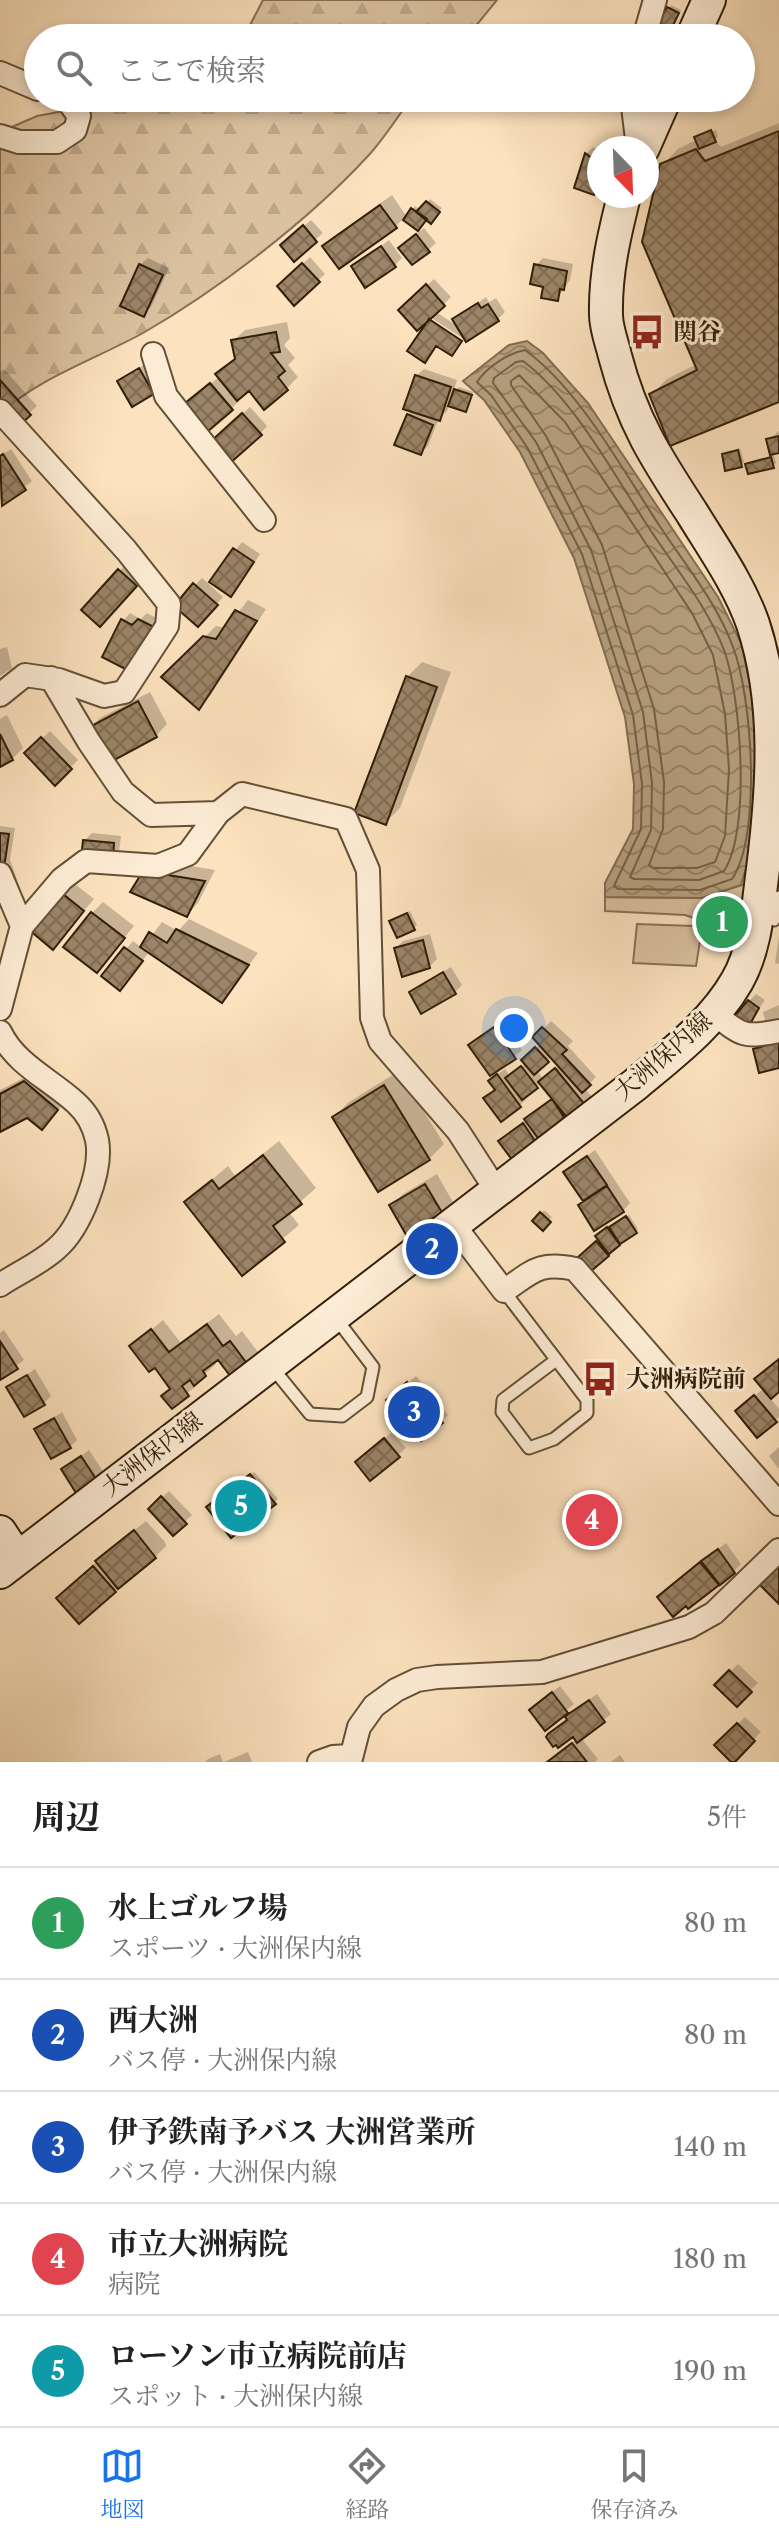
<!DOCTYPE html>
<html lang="ja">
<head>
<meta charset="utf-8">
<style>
  body { margin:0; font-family:"Libre Caslon Text","Noto Serif JP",serif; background:#f6f6f6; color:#222 }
  .compass { position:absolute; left:587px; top:136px; width:72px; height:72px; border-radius:50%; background:#fff; box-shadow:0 4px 12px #0003; rotate:157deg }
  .you { position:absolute; left:514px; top:1028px; width:28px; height:28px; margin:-20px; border:6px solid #fff; border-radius:50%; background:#1a73e8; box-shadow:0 0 0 12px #1a73e833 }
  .badge { display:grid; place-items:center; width:52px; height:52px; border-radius:50%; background:#1a73e8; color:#fff; font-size:26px; font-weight:700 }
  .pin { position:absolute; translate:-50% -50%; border:4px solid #fff; box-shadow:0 2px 8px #0006 }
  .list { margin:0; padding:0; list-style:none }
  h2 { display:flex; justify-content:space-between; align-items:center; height:104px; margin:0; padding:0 32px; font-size:34px }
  h2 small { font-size:26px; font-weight:400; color:#767676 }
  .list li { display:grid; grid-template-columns:52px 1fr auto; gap:24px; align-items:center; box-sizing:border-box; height:112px; padding:0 32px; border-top:2px solid #e0e0e0 }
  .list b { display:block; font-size:30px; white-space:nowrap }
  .list p { margin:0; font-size:26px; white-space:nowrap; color:#767676 }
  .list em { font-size:26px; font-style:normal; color:#767676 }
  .icon { flex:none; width:44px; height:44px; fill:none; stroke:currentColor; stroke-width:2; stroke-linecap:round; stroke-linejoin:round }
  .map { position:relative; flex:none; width:779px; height:1762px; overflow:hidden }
  .search { position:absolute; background:#fff; box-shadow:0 4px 12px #0003; left:24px; right:24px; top:24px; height:88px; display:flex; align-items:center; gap:20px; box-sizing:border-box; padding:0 28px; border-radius:44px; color:#767676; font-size:30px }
  .sheet { height:664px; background:#fff }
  nav { display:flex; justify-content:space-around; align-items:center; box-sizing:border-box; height:112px; border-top:2px solid #e0e0e0; background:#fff; font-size:22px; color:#767676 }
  nav a { display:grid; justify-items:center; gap:4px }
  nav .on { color:#1a73e8 }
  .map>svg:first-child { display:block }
</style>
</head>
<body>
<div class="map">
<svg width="779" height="1762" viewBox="0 0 779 1762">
  <defs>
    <pattern id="forest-firs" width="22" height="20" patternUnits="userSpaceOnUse" patternTransform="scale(2)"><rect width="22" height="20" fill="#dac19f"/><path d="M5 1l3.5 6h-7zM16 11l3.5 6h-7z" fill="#bca587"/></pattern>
    <pattern id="water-waves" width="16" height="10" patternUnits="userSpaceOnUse" patternTransform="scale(2)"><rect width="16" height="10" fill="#b7a080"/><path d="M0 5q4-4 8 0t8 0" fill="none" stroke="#958267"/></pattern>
    <pattern id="building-cross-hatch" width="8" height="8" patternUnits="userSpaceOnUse" patternTransform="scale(2)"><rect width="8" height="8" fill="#9b8467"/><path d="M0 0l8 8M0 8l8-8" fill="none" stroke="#7f6b53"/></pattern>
  </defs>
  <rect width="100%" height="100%" fill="#fce2be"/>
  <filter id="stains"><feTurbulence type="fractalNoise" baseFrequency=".0025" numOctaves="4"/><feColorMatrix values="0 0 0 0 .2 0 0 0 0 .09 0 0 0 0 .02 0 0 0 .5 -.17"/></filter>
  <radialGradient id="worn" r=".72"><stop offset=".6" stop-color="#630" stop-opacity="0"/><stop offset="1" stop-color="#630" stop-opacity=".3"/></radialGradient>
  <path fill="url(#forest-firs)" stroke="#867054" stroke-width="2" d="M 263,0 L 497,0 L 466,38 L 239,38 L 249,27 Z
    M 135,98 L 412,98 C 397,117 384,139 368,156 C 308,221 219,289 143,333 C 96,359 40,377 0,414 L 0,132 L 37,116 Z"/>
  <path fill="#dac19f" stroke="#867054" stroke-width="2" d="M 754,881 L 741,925 L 711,939 L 700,941 L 696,966 L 633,963 L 637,924 L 694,926 L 700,920 L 685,915 L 605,911 L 605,897 L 702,898 Z"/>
  <path fill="url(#water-waves)" stroke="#826c50" stroke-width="2" d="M 527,341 L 543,353 L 588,403 L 718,597 L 742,645 L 755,710 L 759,769 L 754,841 L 741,885 L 702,898 L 605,897 L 605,883 L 633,829 L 634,784 L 625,717 L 574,558 L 520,452 L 484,400 L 463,381 L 509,345 Z"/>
  <path fill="#0003" fill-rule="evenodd" d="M 671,5 L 681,10 L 667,38 L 657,38 Z
    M 779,123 L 779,400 L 652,394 L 667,379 L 697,364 L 662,165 L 678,149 L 716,130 L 718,137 L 715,140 L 721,147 Z
    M 593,147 L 599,151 L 599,187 L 593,193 L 586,154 Z
    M 392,195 L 407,217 L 415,206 L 421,210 L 430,199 L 442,208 L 431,221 L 426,217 L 418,228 L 404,218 L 395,227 L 325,246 L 336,235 Z
    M 311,220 L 323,233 L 315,240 L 290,238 Z
    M 424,228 L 436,243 L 428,250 L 408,241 Z
    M 389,240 L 402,258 L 395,265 L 353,267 Z
    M 310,257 L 325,274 L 295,303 L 279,286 Z
    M 148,258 L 169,268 L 151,307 L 144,314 L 140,265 Z
    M 543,258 L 573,264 L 570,280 L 557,299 L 546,285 L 536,265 Z
    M 434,279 L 451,297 L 436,312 L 459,327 L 455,320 L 486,297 L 489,302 L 496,298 L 505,312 L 498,319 L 464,339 L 408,303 Z
    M 287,322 L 290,338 L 284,345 L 295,358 L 288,365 L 298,377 L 287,388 L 264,407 L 250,388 L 236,399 L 239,401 L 231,409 L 194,397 L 220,376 L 218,374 L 236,357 L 233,341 L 245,330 Z
    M 147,363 L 160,386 L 153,393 L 119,381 Z
    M 4,369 L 37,406 L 12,429 L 0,416 L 0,372 Z
    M 424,369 L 457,380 L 453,393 L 459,387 L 473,392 L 465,410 L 449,405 L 447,411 L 439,418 L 428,446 L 420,453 L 408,415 L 413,410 L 416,376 Z
    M 250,407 L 267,426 L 260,434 L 220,435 Z
    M 779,431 L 779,451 L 773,452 L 776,463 L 773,466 L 747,464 L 772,456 L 769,440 Z
    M 740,448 L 744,462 L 741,465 L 724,454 Z
    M 11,449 L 32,481 L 3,503 L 0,499 L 0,456 Z
    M 242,542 L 260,554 L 238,587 L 212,581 Z
    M 127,563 L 142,577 L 107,617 L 84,610 Z
    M 202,578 L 223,597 L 205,617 L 195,585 Z
    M 248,600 L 266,609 L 210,696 L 198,707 L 164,677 L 216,626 L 226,628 Z
    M 130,613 L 141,619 L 147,613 L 160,620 L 138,662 L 123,621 Z
    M 7,647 L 12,668 L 0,676 L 0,649 Z
    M 422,662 L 451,672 L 400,808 L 385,823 L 407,677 Z
    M 150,692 L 167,724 L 156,736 L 89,729 L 100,718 Z
    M 7,715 L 23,748 L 12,759 L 0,765 L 0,719 Z
    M 50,731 L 78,760 L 55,783 L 27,753 Z
    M 0,826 L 15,828 L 10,860 L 21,891 L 13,898 L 0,903 Z
    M 92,833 L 121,836 L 119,852 L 112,859 L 84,841 Z
    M 157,860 L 215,870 L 198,903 L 187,915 Z
    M 70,880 L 94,899 L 53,947 L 29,928 Z
    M 103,902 L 134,926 L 97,970 L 92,913 Z
    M 410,911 L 417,925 L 414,928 L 391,921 Z
    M 189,919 L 258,953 L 222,1001 L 150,951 L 127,981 L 103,976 L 133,941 L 142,948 L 162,922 L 178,931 Z
    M 430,934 L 437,959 L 429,967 L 396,948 L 403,941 Z
    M 779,937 L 779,964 L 775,963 Z
    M 451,967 L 462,985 L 455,992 L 411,993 L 419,986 Z
    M 756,994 L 765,1000 L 749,1023 L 749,1001 Z
    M 779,1005 L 779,1020 L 766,1025 L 763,1012 Z
    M 551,1021 L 573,1041 L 568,1046 L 596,1077 L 585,1088 L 592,1097 L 542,1133 L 543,1135 L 536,1142 L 508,1134 L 554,1098 L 541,1082 L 525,1096 L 527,1098 L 520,1105 L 502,1119 L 486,1098 L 496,1089 L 491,1081 L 498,1074 L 505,1069 L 510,1076 L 526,1063 L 523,1060 L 541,1044 L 535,1037 ZM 552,1056 L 560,1065 L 543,1079 L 537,1070 Z
    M 502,1022 L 522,1050 L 514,1057 L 478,1038 Z
    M 37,1071 L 68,1098 L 53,1116 L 28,1116 L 0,1130 L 0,1090 Z
    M 399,1071 L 444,1144 L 429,1159 L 334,1117 L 349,1102 Z
    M 279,1141 L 316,1188 L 289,1212 L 299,1225 L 242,1273 L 186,1202 L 228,1166 L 235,1176 Z
    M 595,1150 L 630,1203 L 623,1211 L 585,1201 L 565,1172 Z
    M 437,1174 L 454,1204 L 443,1215 L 391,1206 L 403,1194 Z
    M 544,1210 L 552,1217 L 543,1228 L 535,1221 Z
    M 629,1215 L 638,1229 L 635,1232 L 608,1255 L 587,1250 L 600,1240 L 600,1234 Z
    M 219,1314 L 236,1336 L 242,1331 L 261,1356 L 250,1367 L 219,1357 L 214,1360 L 216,1364 L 197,1381 L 199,1383 L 172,1407 L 172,1388 L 155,1365 L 132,1346 L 163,1320 L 181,1343 Z
    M 4,1330 L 24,1360 L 0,1378 L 0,1333 Z
    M 779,1360 L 779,1389 L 769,1397 L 779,1409 L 779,1417 L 775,1420 L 745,1404 L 764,1388 Z
    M 35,1369 L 51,1396 L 44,1403 L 8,1388 Z
    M 416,1376 L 448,1415 L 441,1422 L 396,1393 Z
    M 62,1412 L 77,1440 L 70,1447 L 37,1429 Z
    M 392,1432 L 406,1448 L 398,1455 L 365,1455 Z
    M 779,1447 L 779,1468 L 778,1468 L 769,1456 Z
    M 89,1450 L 108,1479 L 82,1498 L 64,1469 Z
    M 254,1472 L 278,1499 L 232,1535 L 212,1505 Z
    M 169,1491 L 192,1515 L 173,1533 L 150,1509 Z
    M 146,1521 L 165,1542 L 166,1546 L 155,1557 L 115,1591 L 70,1587 L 109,1550 Z
    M 726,1543 L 741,1564 L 734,1571 L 689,1606 L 666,1590 Z
    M 738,1664 L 758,1683 L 737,1704 L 717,1685 Z
    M 560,1686 L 574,1704 L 546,1728 L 539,1703 Z
    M 597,1694 L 611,1714 L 581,1738 L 598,1759 L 595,1762 L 549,1762 L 577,1739 L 569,1720 L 575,1710 Z
    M 745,1717 L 761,1732 L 733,1761 L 717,1745 Z
    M 248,1752 L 252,1762 L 224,1762 Z
    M 220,1754 L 223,1762 L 205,1762 L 208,1759 Z
    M 620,1755 L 625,1762 L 611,1762 Z"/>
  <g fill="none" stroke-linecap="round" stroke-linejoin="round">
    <path stroke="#746044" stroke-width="2" d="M 525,350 C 580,390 623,471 661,528 C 686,566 717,603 733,647 C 752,696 762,835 732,879 L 700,890 L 618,889 L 614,886 L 641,829 L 642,784 L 633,715 L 582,554 L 527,447 L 491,395 L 477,382 C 486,368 508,353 525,350 Z
      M 523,361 C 575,400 615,477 651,531 C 676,569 707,606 724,650 C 741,696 751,830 724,871 L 699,880 L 634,879 L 630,877 L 651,830 L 652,783 L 643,712 L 591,550 L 536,442 L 493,383 L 494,378 L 516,362 Z
      M 519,375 L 565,422 L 692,613 L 713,655 L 725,714 L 729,769 L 725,836 L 715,862 L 697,868 L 653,868 L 649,865 L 663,829 L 664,782 L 654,709 L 602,545 L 546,436 L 511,385 L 511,381 Z"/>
  </g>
  <path fill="url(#building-cross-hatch)" stroke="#321f08" stroke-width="2" d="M 667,7 L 679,13 L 667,38 L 654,32 Z
    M 711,130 L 716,142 L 699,149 L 694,137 Z
    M 779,131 L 779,402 L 670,446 L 649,394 L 697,370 L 642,242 L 660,164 L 696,149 L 705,161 Z
    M 585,153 L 592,158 L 594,154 L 599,156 L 599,179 L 594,195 L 574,188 Z
    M 426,201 L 440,212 L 431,224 L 416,212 Z
    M 380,205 L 397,228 L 339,269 L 322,246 Z
    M 411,208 L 427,219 L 418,231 L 403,220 Z
    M 303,225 L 317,242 L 294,262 L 280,245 Z
    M 416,234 L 430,252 L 412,265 L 398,248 Z
    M 381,246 L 396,267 L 365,288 L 351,266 Z
    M 302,263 L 320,282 L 294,306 L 277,286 Z
    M 139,264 L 163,275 L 144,317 L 120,306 Z
    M 534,264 L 567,271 L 564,290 L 560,289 L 558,301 L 541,298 L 543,287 L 530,284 Z
    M 426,284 L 445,306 L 417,331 L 398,310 Z
    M 478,303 L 481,308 L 488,304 L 499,321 L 466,342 L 452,319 Z
    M 429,319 L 462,341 L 452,356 L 436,346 L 425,363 L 407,351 Z
    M 276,332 L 280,352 L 271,353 L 285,371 L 278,377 L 288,390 L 264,410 L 249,391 L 237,401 L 215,374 L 235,359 L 231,340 Z
    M 139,368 L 154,394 L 132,407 L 117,381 Z
    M 415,375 L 451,387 L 440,421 L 403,409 Z
    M 0,380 L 31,415 L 12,432 L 0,419 Z
    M 210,383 L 233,410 L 207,432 L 184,404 Z
    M 454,389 L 472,395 L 466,412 L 448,406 Z
    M 242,413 L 262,435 L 229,464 L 210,442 Z
    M 407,414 L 433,425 L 421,455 L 394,445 Z
    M 779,436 L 779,453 L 770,455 L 766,439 Z
    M 738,450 L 742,467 L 725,471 L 722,454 Z
    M 3,454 L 26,490 L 2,506 L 0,456 Z
    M 771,457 L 774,468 L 748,474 L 745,464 Z
    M 233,548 L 254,562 L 231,597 L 209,582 Z
    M 118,569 L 137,586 L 100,627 L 81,610 Z
    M 193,583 L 218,605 L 198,627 L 174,606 Z
    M 235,610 L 257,621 L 199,710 L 161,677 L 203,636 L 216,639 Z
    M 121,619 L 132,625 L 138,619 L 154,627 L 131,672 L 102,657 Z
    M 406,676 L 437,687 L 386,825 L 354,813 Z
    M 138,701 L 157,737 L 105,765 L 86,729 Z
    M 0,734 L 13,760 L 0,767 Z
    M 41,737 L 72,769 L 55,786 L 24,753 Z
    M 0,833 L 9,834 L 4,868 L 15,900 L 0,905 Z
    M 83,840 L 114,843 L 113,862 L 81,859 Z
    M 143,871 L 205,881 L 187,917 L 130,892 Z
    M 58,890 L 84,911 L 53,950 L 27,928 Z
    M 91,912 L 125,938 L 97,973 L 63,947 Z
    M 407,913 L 415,930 L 397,938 L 389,921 Z
    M 176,929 L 249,965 L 222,1003 L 140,947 L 149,932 L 167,943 Z
    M 423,940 L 430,968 L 402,977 L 394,948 Z
    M 124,947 L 143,961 L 120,991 L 101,976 Z
    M 443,972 L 456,994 L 421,1014 L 409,992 Z
    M 748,1000 L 759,1008 L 749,1026 L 734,1017 Z
    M 494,1027 L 516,1059 L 490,1076 L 468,1045 Z
    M 542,1027 L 567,1050 L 562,1054 L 591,1085 L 582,1093 L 532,1037 Z
    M 779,1042 L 779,1068 L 759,1073 L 753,1049 Z
    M 535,1047 L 549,1062 L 534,1075 L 521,1060 Z
    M 521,1066 L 538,1088 L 522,1100 L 505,1078 Z
    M 555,1068 L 586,1106 L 569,1120 L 538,1082 Z
    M 497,1074 L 521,1107 L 501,1122 L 483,1098 L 495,1090 L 488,1081 Z
    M 24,1081 L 58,1110 L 42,1130 L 27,1118 L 0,1132 L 0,1094 Z
    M 384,1085 L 430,1160 L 378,1192 L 332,1117 Z
    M 552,1099 L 565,1119 L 538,1138 L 524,1119 Z
    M 523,1123 L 537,1144 L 513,1161 L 498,1141 Z
    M 263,1155 L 302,1204 L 273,1226 L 285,1242 L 242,1276 L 184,1202 L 212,1180 L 219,1189 Z
    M 587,1156 L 607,1185 L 583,1201 L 563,1172 Z
    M 425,1184 L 444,1216 L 408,1238 L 389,1205 Z
    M 607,1186 L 624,1212 L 594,1231 L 578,1205 Z
    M 540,1212 L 551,1222 L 543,1231 L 532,1221 Z
    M 626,1216 L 637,1233 L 620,1244 L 609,1227 Z
    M 607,1227 L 620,1245 L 609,1254 L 595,1236 Z
    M 596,1241 L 609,1256 L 590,1272 L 578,1257 Z
    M 207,1324 L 223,1346 L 230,1341 L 251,1369 L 234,1381 L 218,1360 L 203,1371 L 206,1376 L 194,1386 L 190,1380 L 182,1386 L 189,1396 L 172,1409 L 161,1396 L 170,1389 L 155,1368 L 149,1372 L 129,1346 L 151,1329 L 169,1352 Z
    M 0,1341 L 18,1369 L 0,1380 Z
    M 779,1359 L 779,1392 L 771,1399 L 754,1379 Z
    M 27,1375 L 45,1405 L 24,1417 L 6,1387 Z
    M 407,1382 L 443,1423 L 421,1441 L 386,1400 Z
    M 754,1395 L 777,1422 L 757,1438 L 735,1411 Z
    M 54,1418 L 71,1448 L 51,1459 L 34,1429 Z
    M 384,1438 L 400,1457 L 370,1481 L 355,1462 Z
    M 81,1456 L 102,1488 L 81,1501 L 61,1469 Z
    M 250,1474 L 276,1504 L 231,1538 L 206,1507 Z
    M 161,1496 L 187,1524 L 173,1536 L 148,1509 Z
    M 134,1530 L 156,1558 L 118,1589 L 95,1561 Z
    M 718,1549 L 735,1573 L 720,1585 L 701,1561 Z
    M 779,1558 L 779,1604 L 760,1585 L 779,1566 L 775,1562 Z
    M 700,1562 L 719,1585 L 688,1609 L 686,1606 L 673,1617 L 657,1597 Z
    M 93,1566 L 116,1592 L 79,1624 L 56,1598 Z
    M 729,1670 L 752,1692 L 737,1707 L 714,1685 Z
    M 552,1692 L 568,1713 L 545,1731 L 529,1710 Z
    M 589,1700 L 605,1722 L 577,1743 L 573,1737 L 558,1748 L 556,1745 L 553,1747 L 546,1737 L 548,1734 L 567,1720 L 565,1717 L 567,1715 Z
    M 737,1723 L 755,1741 L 735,1762 L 731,1762 L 714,1745 Z
    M 572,1743 L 587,1762 L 547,1762 Z"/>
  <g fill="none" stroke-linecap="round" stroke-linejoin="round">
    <g stroke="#645036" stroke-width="15">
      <path id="lane" d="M 774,920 L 779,897
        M 504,1291 L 587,1400 L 587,1413 L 554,1439 L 529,1448 L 502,1412 L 503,1400 L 556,1360
        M 271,1366 L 310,1414 L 342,1416 L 367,1397 L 373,1367 L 335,1317"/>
    </g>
    <g stroke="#645036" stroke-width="26">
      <path id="street" d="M 644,38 L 655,0
        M 0,73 L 38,89
        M 632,98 L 638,148
        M 0,136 L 19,142 L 57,142 L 75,130 L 79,116 L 68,101 L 61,98
        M 153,354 L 166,396 L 264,520
        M 0,411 L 126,550 L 169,604 L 167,626 L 124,692 L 104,696 L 59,680 L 25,675 L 0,695
        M 51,678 L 89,742 L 123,792 L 151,815 L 218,813
        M 0,874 L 22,926
        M 0,1009 L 22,926 L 62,879 L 86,861 L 158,866 L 188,854 L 218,813 L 242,794 L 346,819 L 368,870 L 372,1018 L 380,1041 L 458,1131 L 496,1190
        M 714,1013 C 742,1036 744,1038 779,1031
        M 0,1032 C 16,1065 50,1079 76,1103 C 87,1113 94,1126 97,1140 C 103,1171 80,1228 57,1248 C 41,1263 18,1273 0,1285
        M 453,1224 L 504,1291 C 532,1272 539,1261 575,1269 L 779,1504
        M 319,1762 L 333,1757 L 349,1756
        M 350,1762 L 359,1727 L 374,1706 L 396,1690 L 417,1680 L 437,1677 L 542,1672 L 689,1627 L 714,1613 L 779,1550"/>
    </g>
    <g stroke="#321f08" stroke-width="36">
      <path id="secondary" d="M 692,38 L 709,0
        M 643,148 L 665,98
        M 0,1532 L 17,1558
        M 0,1572 L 636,1084 C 673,1053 713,1023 737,981 C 756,948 758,906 763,869 C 773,788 779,703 753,624 C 739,584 714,549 692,513 C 656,458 632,421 615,356 C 612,343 606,328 606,315 C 605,274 614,236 624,196"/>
    </g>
    <use href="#lane" stroke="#fdecd5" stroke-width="11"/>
    <use href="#street" stroke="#fdecd5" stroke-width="22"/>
    <use href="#secondary" stroke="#fdecd5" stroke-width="32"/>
  </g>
  <defs>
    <g id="bus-bare" transform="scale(2.76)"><path d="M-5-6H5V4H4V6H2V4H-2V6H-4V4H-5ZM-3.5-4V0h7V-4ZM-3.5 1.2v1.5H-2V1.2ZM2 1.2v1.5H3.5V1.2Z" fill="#8f2418" stroke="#fdecd5" stroke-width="2.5" paint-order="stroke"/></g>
  </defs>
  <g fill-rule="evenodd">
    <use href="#bus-bare" x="647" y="332"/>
    <use href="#bus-bare" x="600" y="1379"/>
  </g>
  <g text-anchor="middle" stroke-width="6" stroke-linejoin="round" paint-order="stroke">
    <g font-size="24" font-weight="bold" fill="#321f08" stroke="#fdecd5" text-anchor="start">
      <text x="673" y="340">関谷</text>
      <text x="626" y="1387">大洲病院前</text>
    </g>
    <g font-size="24" fill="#321f08" stroke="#fdecd5">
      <text transform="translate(663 1056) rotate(-41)" y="8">大洲保内線</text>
      <text transform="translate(152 1454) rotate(-38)" y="8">大洲保内線</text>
    </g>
  </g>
  <rect width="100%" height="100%" filter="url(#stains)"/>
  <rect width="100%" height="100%" fill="url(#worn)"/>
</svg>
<svg class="compass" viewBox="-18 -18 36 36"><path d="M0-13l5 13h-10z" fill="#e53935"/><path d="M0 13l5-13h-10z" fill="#767676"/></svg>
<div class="you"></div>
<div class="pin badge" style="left:722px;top:922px;background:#2e9e5b">1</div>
<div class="pin badge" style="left:432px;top:1249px;background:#1a4fb4">2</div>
<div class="pin badge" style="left:414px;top:1412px;background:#1a4fb4">3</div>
<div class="pin badge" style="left:592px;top:1520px;background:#e0444e">4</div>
<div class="pin badge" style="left:241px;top:1506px;background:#0f9aa8">5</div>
<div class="search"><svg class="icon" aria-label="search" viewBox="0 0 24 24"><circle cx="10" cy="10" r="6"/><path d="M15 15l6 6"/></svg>ここで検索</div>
</div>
<section class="sheet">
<h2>周辺<small>5件</small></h2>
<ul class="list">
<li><span class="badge" style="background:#2e9e5b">1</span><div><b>水上ゴルフ場</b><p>スポーツ · 大洲保内線</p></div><em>80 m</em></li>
<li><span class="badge" style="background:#1a4fb4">2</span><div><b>西大洲</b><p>バス停 · 大洲保内線</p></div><em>80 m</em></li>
<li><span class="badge" style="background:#1a4fb4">3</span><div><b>伊予鉄南予バス 大洲営業所</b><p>バス停 · 大洲保内線</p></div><em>140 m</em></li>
<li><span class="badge" style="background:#e0444e">4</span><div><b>市立大洲病院</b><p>病院</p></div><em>180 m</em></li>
<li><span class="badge" style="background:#0f9aa8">5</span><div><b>ローソン市立病院前店</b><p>スポット · 大洲保内線</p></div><em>190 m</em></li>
</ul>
</section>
<nav>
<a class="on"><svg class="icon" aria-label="map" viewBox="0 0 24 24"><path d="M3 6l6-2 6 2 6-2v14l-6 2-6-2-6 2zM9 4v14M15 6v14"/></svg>地図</a>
<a><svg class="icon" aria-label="directions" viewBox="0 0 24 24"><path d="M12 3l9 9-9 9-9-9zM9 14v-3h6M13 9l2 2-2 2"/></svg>経路</a>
<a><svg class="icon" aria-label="saved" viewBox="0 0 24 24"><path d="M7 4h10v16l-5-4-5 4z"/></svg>保存済み</a>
</nav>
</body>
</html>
